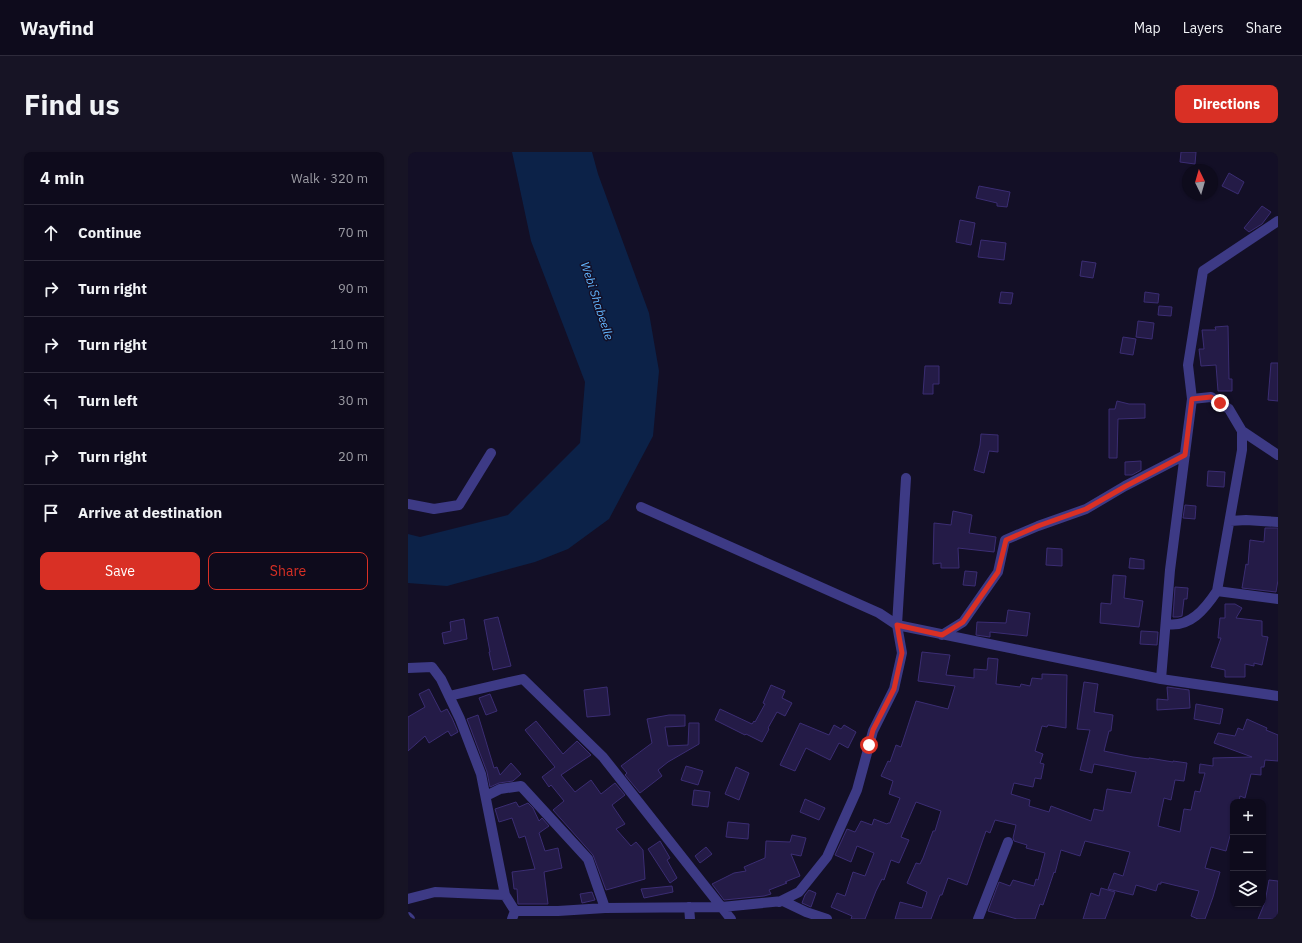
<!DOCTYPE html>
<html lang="en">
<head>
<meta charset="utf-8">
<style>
  body { margin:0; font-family:"IBM Plex Sans",sans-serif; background:#171425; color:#f1f3f6 }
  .controls { position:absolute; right:12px; bottom:12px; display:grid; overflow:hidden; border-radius:8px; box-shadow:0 1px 3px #0004 }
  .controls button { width:36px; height:36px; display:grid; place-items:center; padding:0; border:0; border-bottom:1px solid #2e2b3b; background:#0e0b1c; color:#f1f3f6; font:20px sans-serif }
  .compass { position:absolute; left:774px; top:12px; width:36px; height:36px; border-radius:50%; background:#0e0b1c; box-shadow:0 1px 3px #0004; rotate:355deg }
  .stop { position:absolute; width:12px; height:12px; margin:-9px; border:3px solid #d93025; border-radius:50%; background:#fff }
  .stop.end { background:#d93025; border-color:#fff; box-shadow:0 1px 4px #0008 }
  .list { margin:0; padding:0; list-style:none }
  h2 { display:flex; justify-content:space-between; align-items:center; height:52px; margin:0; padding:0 16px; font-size:17px }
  h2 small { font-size:13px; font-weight:400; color:#9b9ba3 }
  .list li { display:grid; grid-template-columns:26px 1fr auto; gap:12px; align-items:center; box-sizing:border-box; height:56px; padding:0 16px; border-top:1px solid #2e2b3b }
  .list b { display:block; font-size:15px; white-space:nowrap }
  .list em { font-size:13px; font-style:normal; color:#9b9ba3 }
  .actions { display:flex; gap:8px; padding:12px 16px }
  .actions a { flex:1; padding:9px 0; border:1px solid #d93025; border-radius:8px; text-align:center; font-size:14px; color:#d93025 }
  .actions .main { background:#d93025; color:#fff }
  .icon { flex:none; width:22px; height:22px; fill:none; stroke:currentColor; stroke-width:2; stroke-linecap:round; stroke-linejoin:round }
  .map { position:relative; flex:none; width:870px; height:767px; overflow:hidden; border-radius:8px }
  header { display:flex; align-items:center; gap:24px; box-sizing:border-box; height:56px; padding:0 20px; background:#0e0b1c; border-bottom:1px solid #2e2b3b }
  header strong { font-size:19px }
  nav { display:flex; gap:22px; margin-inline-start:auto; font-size:14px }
  .intro { display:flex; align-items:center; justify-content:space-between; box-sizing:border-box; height:96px; padding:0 24px }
  h1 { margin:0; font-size:28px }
  .button { padding:10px 18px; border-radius:8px; background:#d93025; color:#fff; font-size:14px; font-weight:700 }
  main { display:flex; gap:24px; padding:0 24px }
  aside { flex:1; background:#0e0b1c; border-radius:8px; box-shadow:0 1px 3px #0004 }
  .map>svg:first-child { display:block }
</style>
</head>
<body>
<header>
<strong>Wayfind</strong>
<nav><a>Map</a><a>Layers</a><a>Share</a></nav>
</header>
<div class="intro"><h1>Find us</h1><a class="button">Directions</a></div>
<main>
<aside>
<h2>4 min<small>Walk · 320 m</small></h2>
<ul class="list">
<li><svg class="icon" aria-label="ahead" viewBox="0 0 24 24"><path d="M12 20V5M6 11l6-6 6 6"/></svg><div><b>Continue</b></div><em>70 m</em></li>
<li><svg class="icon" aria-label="right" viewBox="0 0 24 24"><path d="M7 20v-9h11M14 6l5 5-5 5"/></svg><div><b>Turn right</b></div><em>90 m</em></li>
<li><svg class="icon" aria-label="right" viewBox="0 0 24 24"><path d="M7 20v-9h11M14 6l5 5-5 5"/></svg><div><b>Turn right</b></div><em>110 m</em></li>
<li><svg class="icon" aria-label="left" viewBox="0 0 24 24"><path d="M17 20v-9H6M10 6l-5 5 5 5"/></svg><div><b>Turn left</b></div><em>30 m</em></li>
<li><svg class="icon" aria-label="right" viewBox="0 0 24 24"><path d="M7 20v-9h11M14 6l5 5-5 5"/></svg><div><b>Turn right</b></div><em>20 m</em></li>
<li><svg class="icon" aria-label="arrive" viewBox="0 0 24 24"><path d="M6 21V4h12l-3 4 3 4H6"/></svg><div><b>Arrive at destination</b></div></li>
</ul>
<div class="actions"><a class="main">Save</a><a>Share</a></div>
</aside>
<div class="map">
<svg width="870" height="767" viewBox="0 0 870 767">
  <rect width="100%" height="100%" fill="#130f26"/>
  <path fill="#0c2248" d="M 104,0 L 184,0 L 190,22 L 241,161 L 251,219 L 245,284 L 201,367 L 160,397 L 127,410 L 39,434 L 0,431 L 0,382 L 12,385 L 100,363 L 172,291 L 177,230 L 123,89 Z"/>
  <path fill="#241b47" stroke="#3b2d73" d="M 773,0 L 788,0 L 787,12 L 772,10 Z
    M 821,21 L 836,30 L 830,42 L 814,34 Z
    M 571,34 L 602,40 L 599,55 L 589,54 L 589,51 L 568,46 Z
    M 854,54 L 863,60 L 854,72 L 841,80 L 836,76 Z
    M 552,68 L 567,71 L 563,93 L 548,90 Z
    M 573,88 L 598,91 L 596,108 L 570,105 Z
    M 674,109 L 688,111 L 685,126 L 672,124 Z
    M 593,140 L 605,141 L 603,152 L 591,151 Z
    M 737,140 L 751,142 L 750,151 L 736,150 Z
    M 751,154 L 764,155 L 763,164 L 750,163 Z
    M 730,169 L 746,171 L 744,187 L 728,185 Z
    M 820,174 L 821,227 L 824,227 L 824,239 L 810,239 L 808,213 L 793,214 L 791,197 L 796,197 L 794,178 L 808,178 L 807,175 Z
    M 715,185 L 728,187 L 725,203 L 712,201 Z
    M 863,211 L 870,211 L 870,249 L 860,248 Z
    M 517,214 L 531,214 L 531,232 L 525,232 L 525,242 L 515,242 Z
    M 709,249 L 721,252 L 737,252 L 737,266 L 710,267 L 709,306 L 701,306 L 701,257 L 707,257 Z
    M 573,282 L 590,283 L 590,300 L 581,299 L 576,321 L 566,318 L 572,293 Z
    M 733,309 L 733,318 L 724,323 L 717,323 L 717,310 Z
    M 800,319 L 817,320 L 816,335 L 799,334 Z
    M 777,353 L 788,354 L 787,367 L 775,366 Z
    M 545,359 L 564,363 L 561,381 L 588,385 L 586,400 L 550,396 L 551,416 L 533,416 L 533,411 L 525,412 L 526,371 L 543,373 Z
    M 857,376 L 870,376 L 870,428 L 868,440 L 834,436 L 838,412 L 840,413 L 842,388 L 856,390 Z
    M 639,396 L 654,397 L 654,414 L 638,413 Z
    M 722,406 L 736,408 L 736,417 L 721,416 Z
    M 557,419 L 569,420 L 567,434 L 555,433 Z
    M 705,423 L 718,424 L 716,446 L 735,449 L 731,475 L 692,471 L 693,451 L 703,452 Z
    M 767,435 L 780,436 L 779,447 L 776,447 L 774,464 L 770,465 L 765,465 Z
    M 817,452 L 827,452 L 834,456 L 828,466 L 854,469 L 854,484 L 860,485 L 854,513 L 846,511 L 846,514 L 837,512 L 837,525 L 817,525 L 817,518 L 803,515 L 813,486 L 810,486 L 812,466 L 817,466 Z
    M 600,458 L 622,461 L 619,484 L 582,480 L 582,485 L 568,483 L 569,470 L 598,471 Z
    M 90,465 L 103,514 L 85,518 L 81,500 L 82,500 L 76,468 Z
    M 56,467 L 59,487 L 36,492 L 34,481 L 43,479 L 42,470 Z
    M 733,479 L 750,480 L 749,493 L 732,492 Z
    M 514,500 L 542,503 L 538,523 L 566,526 L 566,517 L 579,518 L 580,506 L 590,507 L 588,532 L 612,535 L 613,532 L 622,534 L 624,526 L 634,527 L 634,522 L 659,523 L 658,576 L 640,573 L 639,575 L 634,574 L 627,599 L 635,602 L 632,611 L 636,612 L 633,627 L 627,626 L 625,635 L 606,631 L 603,642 L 622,648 L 621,654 L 641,660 L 643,654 L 683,669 L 686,657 L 695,659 L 699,637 L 723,641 L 728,620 L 686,612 L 684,621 L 672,618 L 682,578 L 669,577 L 676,530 L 690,532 L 686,560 L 705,563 L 703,579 L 701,579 L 696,599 L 725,605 L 741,607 L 741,606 L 765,610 L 765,609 L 779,611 L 776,629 L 767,628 L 763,648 L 756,646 L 750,674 L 772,680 L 776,657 L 783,658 L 787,639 L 792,640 L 797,621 L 791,621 L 792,612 L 805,614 L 805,606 L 844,605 L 806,591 L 810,581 L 827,584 L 830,576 L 835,578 L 839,567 L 859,576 L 858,578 L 870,583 L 870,609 L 857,608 L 856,615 L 853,615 L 853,623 L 843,622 L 837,646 L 832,644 L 831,650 L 825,650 L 825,680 L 823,680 L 818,699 L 803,695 L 797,716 L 812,720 L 805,745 L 797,767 L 790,767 L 783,764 L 791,739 L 753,730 L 753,732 L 750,732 L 748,739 L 728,733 L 725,743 L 700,737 L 706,721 L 715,724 L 722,700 L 677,689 L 672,704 L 653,698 L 647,721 L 646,720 L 635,753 L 632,752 L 627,767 L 609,767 L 580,759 L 591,730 L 602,734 L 605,728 L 626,734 L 628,727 L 630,728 L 637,701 L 618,696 L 619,693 L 606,689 L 605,686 L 608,673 L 587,668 L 582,681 L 578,679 L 559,733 L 540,726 L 534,743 L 532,743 L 523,767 L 487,767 L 492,750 L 514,756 L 519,740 L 499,731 L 508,711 L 512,712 L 515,706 L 525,679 L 527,679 L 533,659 L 508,650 L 493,685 L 501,688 L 491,711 L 483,708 L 476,728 L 474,727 L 468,739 L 457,767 L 443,767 L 444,764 L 423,755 L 429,741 L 437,744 L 445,720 L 457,724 L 466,701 L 449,694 L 443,710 L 427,703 L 439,677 L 447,680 L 453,669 L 464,673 L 466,667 L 479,672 L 480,671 L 482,671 L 492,646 L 481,642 L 485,629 L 473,624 L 480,609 L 482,610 L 488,593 L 493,595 L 508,549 L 540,557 L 547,534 L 510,529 Z
    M 363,533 L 377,539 L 374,546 L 384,551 L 377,564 L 369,560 L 360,576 L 361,577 L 354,590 L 338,582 L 337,583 L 307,568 L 312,557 L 344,572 L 346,569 L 347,570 L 357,552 L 355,551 Z
    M 199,535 L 202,563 L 179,565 L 176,538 Z
    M 759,535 L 781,538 L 782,556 L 749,558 L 749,547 L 760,548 Z
    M 21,537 L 33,560 L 39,557 L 44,566 L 50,580 L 43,584 L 40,579 L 21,591 L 17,584 L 0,599 L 0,565 L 17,555 L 11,542 Z
    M 82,542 L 89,559 L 78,563 L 71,546 Z
    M 788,552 L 815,557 L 812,572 L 786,567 Z
    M 70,563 L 86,616 L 89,615 L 92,623 L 103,611 L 113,622 L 105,629 L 91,631 L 82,635 L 79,620 L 59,567 Z
    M 261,563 L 277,563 L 277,574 L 257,575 L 260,594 L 280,593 L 281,571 L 291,571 L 291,592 L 260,610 L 250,618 L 254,624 L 232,641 L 217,623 L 219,621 L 213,614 L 244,591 L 239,567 Z
    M 128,569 L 155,602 L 169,589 L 183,603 L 153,623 L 167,640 L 183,628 L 193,642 L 207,631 L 217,643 L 204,653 L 217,672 L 208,677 L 223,694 L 228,690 L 235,698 L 237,727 L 198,738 L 185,703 L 145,658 L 156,649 L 143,633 L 141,635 L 134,625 L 147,615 L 117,578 Z
    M 392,571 L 421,583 L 426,573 L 433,577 L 436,573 L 448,580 L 440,596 L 431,591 L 422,608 L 398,596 L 387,619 L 372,613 Z
    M 278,614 L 295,619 L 290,633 L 273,628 Z
    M 328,615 L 341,621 L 331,648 L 317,642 Z
    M 286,638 L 302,640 L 300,655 L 284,653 Z
    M 397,647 L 417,656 L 411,668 L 392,660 Z
    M 108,650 L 111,655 L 120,651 L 125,656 L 131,669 L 134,666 L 141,674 L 131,681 L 137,699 L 150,696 L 154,716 L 136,720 L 140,752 L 110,752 L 109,737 L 106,737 L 104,720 L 127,717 L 117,684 L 111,686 L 104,666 L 91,670 L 87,657 Z
    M 320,670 L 341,672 L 340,687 L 318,685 Z
    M 384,683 L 398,686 L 393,704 L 383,702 L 392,724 L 377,730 L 379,731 L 361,738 L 363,742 L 356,744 L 316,748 L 304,732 L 326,721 L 338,719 L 336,715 L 357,706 L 358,689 L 382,690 Z
    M 252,689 L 262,706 L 259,708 L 269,726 L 262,731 L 240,697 Z
    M 298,695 L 304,702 L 292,711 L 287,704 Z
    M 861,728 L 870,729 L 870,767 L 850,767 L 857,750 Z
    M 264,734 L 265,740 L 236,746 L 233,737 Z
    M 693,736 L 707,740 L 697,767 L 675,767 L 683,741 L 691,744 Z
    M 401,738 L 408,741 L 403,755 L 394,751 L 397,743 Z
    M 184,740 L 187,748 L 174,751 L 172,742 Z"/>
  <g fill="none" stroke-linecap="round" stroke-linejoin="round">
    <path stroke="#3d3a85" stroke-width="10" d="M 784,247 L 803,245 L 821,257 L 834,279 L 834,298 L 809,439 L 870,447
      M 834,279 L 870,303
      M 0,352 L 26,357 L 51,353 L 83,301
      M 233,355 L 471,461 L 489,473 L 753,527 L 870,544
      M 822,369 L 838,368 L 870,370
      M 758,472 C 782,476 797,457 809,439
      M 534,483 L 555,470 L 590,420 L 597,388 L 630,374 L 678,357 L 717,334 L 777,303
      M 0,516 L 24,515 L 33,527 L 52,567 L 73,622 L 97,743 L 107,759 L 104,767
      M 753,527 L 762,418 L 784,247 L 780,213 L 795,119 L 870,69
      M 41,544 L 115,527 L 195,605 L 323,767
      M 77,642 L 82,642 L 92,637 L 113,634 L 180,707 L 197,756
      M 0,747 L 27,740 L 97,743
      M 371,750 L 391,740 L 419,705 L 449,638 L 465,579 L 486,537 L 494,501 L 489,473 L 498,326
      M 281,755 L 282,767
      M 107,759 L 150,759 L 197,756 L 314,755 L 375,749 L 398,760 L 419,767
      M 0,765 L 2,767
      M 570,767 L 600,690"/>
  </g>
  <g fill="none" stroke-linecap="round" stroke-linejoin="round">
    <path stroke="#d93025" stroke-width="5" d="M 461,593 L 465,578 L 486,537 L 494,501 L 489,473 L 534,483 L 555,470 L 590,420 L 598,388 L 630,374 L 678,357 L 718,334 L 777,303 L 784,247 L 803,245 L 812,251"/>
  </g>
  <g text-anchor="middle" stroke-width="3" stroke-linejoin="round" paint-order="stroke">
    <g font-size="12" font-style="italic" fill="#62b6ff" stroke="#130f26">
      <text transform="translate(189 149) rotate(72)" y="4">Webi Shabeelle</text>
    </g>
  </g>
</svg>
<div class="controls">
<button>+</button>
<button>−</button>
<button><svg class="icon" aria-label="layers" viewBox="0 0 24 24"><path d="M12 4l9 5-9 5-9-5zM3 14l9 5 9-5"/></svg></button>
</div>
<svg class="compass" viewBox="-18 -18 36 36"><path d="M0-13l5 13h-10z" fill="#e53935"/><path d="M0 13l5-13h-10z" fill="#9b9ba3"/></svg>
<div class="stop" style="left:461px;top:593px"></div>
<div class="stop end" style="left:812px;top:251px"></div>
</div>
</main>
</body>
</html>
